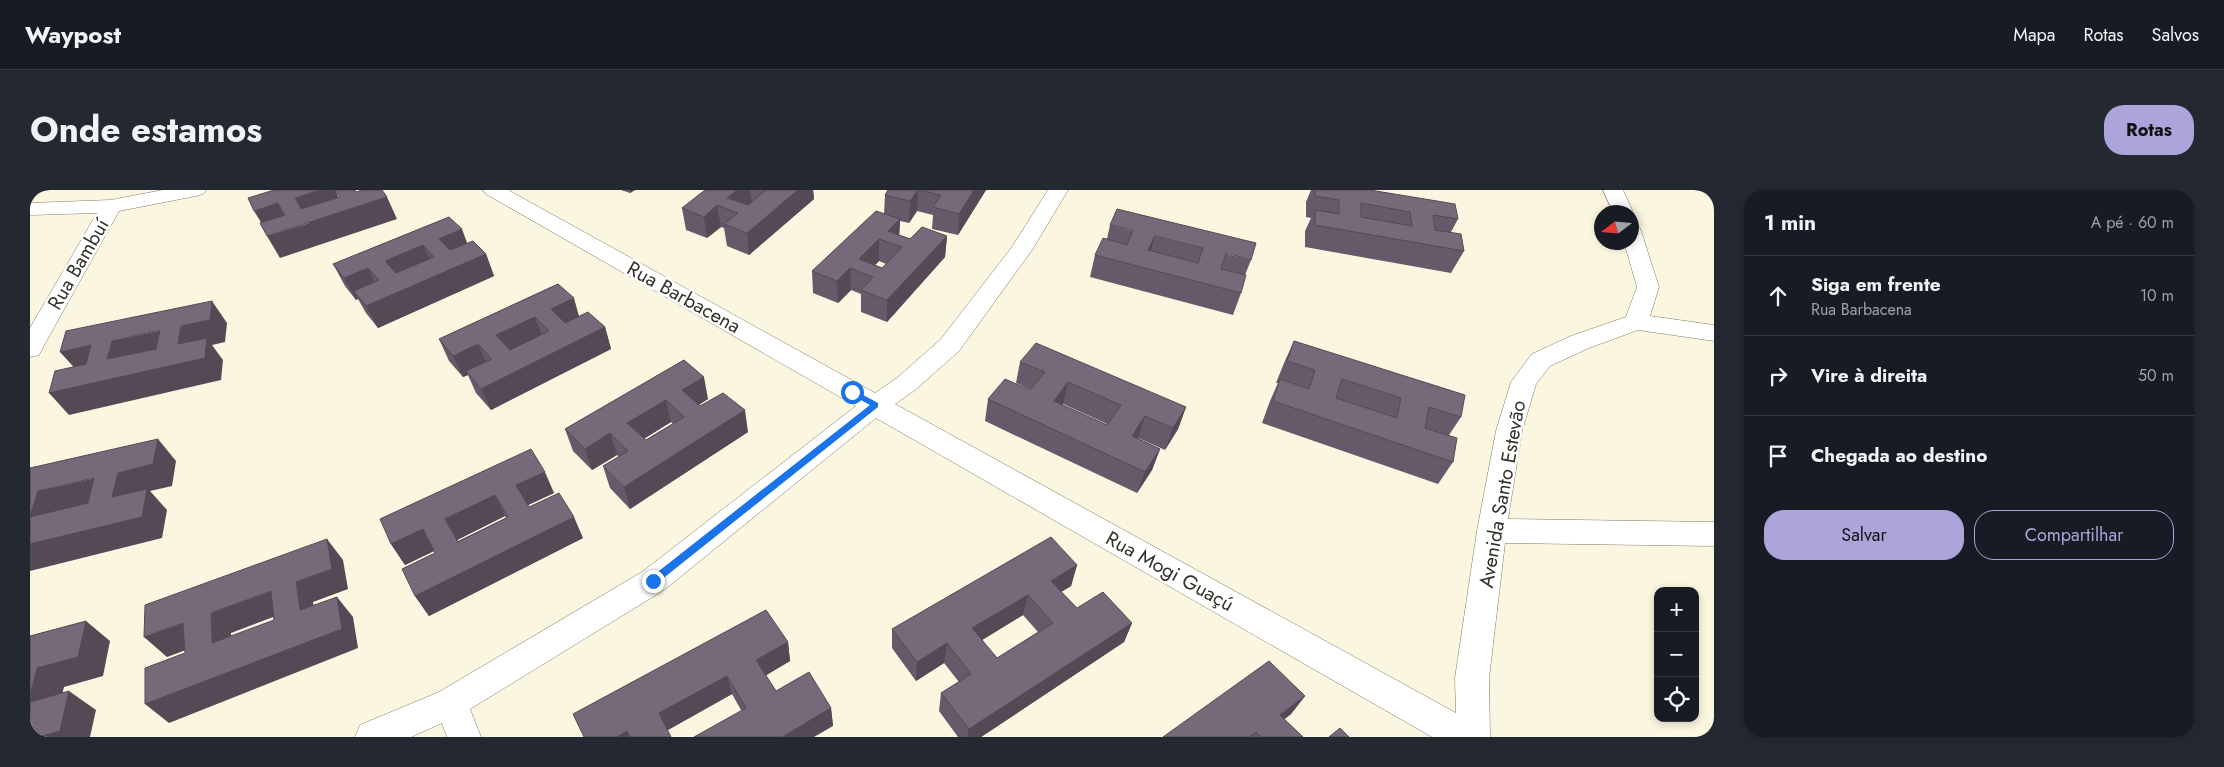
<!DOCTYPE html>
<html lang="pt">
<head>
<meta charset="utf-8">
<style>
  body { margin:0; font-family:Jost,sans-serif; background:#242831; color:#f1f3f6 }
  .controls { position:absolute; right:15px; bottom:15px; display:grid; overflow:hidden; border-radius:10px; box-shadow:0 2px 8px #0003 }
  .controls button { width:45px; height:45px; display:grid; place-items:center; padding:0; border:0; border-bottom:1px solid #363941; background:#171b24; color:#f1f3f6; font:25px sans-serif }
  .compass { position:absolute; left:1564px; top:15px; width:45px; height:45px; border-radius:50%; background:#171b24; box-shadow:0 2px 8px #0003; rotate:254deg }
  .stop { position:absolute; width:15px; height:15px; margin:-11px; border:4px solid #1a73e8; border-radius:50%; background:#fff }
  .stop.end { background:#1a73e8; border-color:#fff; box-shadow:0 1px 5px #0008 }
  .list { margin:0; padding:0; list-style:none }
  h2 { display:flex; justify-content:space-between; align-items:center; height:65px; margin:0; padding:0 20px; font-size:21px }
  h2 small { font-size:16px; font-weight:400; color:#9ea1a6 }
  .list li { display:grid; grid-template-columns:32px 1fr auto; gap:15px; align-items:center; box-sizing:border-box; height:80px; padding:0 20px; border-top:1px solid #363941 }
  .list b { display:block; font-size:19px; white-space:nowrap }
  .list p { margin:0; font-size:16px; white-space:nowrap; color:#9ea1a6 }
  .list em { font-size:16px; font-style:normal; color:#9ea1a6 }
  .actions { display:flex; gap:10px; padding:15px 20px }
  .actions a { flex:1; padding:11px 0; border:1px solid #aca4db; border-radius:20px; text-align:center; font-size:18px; color:#aca4db }
  .actions .main { background:#aca4db; color:#111 }
  .icon { flex:none; width:28px; height:28px; fill:none; stroke:currentColor; stroke-width:2; stroke-linecap:round; stroke-linejoin:round }
  .map { position:relative; flex:none; width:1684px; height:547px; overflow:hidden; border-radius:20px }
  header { display:flex; align-items:center; gap:30px; box-sizing:border-box; height:70px; padding:0 25px; background:#171b24; border-bottom:1px solid #363941 }
  header strong { font-size:24px }
  nav { display:flex; gap:28px; margin-inline-start:auto; font-size:18px }
  .intro { display:flex; align-items:center; justify-content:space-between; box-sizing:border-box; height:120px; padding:0 30px }
  h1 { margin:0; font-size:35px }
  .button { padding:12px 22px; border-radius:20px; background:#aca4db; color:#111; font-size:18px; font-weight:700 }
  main { display:flex; gap:30px; padding:0 30px }
  aside { flex:1; background:#171b24; border-radius:20px; box-shadow:0 2px 8px #0003 }
  .map>svg:first-child { display:block }
</style>
</head>
<body>
<header>
<strong>Waypost</strong>
<nav><a>Mapa</a><a>Rotas</a><a>Salvos</a></nav>
</header>
<div class="intro"><h1>Onde estamos</h1><a class="button">Rotas</a></div>
<main>
<div class="map">
<svg width="1684" height="547" viewBox="0 0 1684 547">
  <rect width="100%" height="100%" fill="#fbf6df"/>
  <g fill="none" stroke-linecap="round" stroke-linejoin="round">
    <g stroke="#817c68" stroke-width="1">
      <path id="minor" d="M 133,0 L 176,0 L 173,4 L 166,6 L 89,21 L 12,159 L 9,165 L 0,167 L 0,138 L 67,23 L 0,25 L 0,13 L 81,10 Z
        M 453,0 L 478,0 L 845,203 L 867,188 L 911,149 L 982,57 L 1018,0 L 1038,0 L 1002,60 L 929,161 L 885,200 L 865,214 L 1426,523 L 1425,488 L 1447,341 L 1466,241 L 1481,192 L 1502,164 L 1541,146 L 1596,127 L 1607,97 L 1594,52 L 1602,52 L 1602,37 L 1610,38 L 1629,97 L 1620,126 L 1684,135 L 1684,151 L 1608,140 L 1559,158 L 1520,176 L 1506,194 L 1492,241 L 1478,329 L 1684,332 L 1684,356 L 1475,353 L 1459,488 L 1460,547 L 1402,547 L 846,228 L 634,400 L 440,519 L 451,547 L 417,547 L 412,533 L 381,547 L 325,547 L 330,535 L 409,502 L 612,382 L 826,216 L 456,4 Z
        M 1573,0 L 1593,0 L 1603,22 L 1602,25 L 1602,22 L 1583,22 Z"/>
    </g>
    <use href="#minor" fill="#fff" fill-rule="evenodd"/>
  </g>
  <path fill="#655a69" fill-rule="evenodd" d="M 591,0 L 605,0 L 600,3 Z
    M 675,0 L 783,0 L 784,9 L 719,65 L 697,56 L 694,38 L 691,37 L 677,48 L 656,40 L 652,18 Z
    M 858,0 L 956,0 L 928,45 L 902,39 L 903,25 L 887,21 L 879,33 L 870,31 L 869,45 L 880,49 L 917,46 L 915,67 L 857,132 L 831,122 L 831,104 L 821,100 L 808,113 L 783,103 L 782,81 L 854,24 L 855,5 ZM 849,71 L 856,74 L 852,78 L 845,75 Z
    M 1281,0 L 1340,0 L 1428,29 L 1421,42 L 1434,61 L 1421,83 L 1275,57 L 1275,41 L 1281,28 L 1276,27 L 1276,12 Z
    M 419,27 L 437,53 L 456,64 L 464,86 L 348,138 L 336,123 L 328,109 L 326,110 L 315,96 L 303,74 Z
    M 1080,35 L 1221,70 L 1215,85 L 1211,103 L 1203,125 L 1060,87 L 1065,65 L 1077,49 Z
    M 528,94 L 549,126 L 575,137 L 581,159 L 461,220 L 446,203 L 438,185 L 433,187 L 419,171 L 409,149 Z
    M 1264,151 L 1431,227 L 1419,245 L 1423,272 L 1408,294 L 1232,233 L 1240,211 L 1248,193 L 1246,193 L 1254,173 Z
    M 654,170 L 678,209 L 669,215 L 718,242 L 600,319 L 580,298 L 573,276 L 589,267 L 587,265 L 562,280 L 543,261 L 535,239 ZM 641,232 L 643,234 L 616,250 L 614,249 Z
    M 990,172 L 1156,217 L 1148,239 L 1135,260 L 1108,248 L 1107,248 L 1130,259 L 1122,280 L 1107,303 L 955,231 L 958,209 L 1001,200 L 986,193 ZM 1033,214 L 1077,234 L 1077,235 L 1033,215 Z
    M 501,259 L 524,303 L 498,315 L 499,317 L 553,348 L 399,426 L 385,406 L 405,363 L 404,361 L 375,375 L 361,354 ZM 475,326 L 476,328 L 428,351 L 427,350 Z
    M 1047,375 L 1041,396 L 1031,402 L 1047,418 L 1102,433 L 1094,452 L 951,547 L 928,547 L 909,521 L 911,503 L 929,492 L 914,473 L 886,491 L 862,458 L 862,439 ZM 993,425 L 1008,442 L 967,468 L 952,450 Z
    M 758,452 L 760,471 L 736,485 L 746,501 L 801,518 L 803,536 L 711,520 L 702,504 L 638,540 L 554,547 Z
    M 1275,506 L 1261,524 L 1254,529 L 1273,547 L 1133,547 Z"/>
  <path fill="#534a55" d="M 290,0 L 305,0 L 314,17 L 357,7 L 367,29 L 250,68 L 237,46 L 279,33 L 265,8 Z
    M 599,0 L 605,0 L 600,3 Z
    M 707,0 L 720,0 L 722,12 L 708,23 L 697,8 Z
    M 768,0 L 783,0 L 784,9 L 719,65 L 717,43 Z
    M 888,0 L 887,21 L 879,33 L 880,11 Z
    M 944,0 L 956,0 L 928,45 L 929,24 Z
    M 248,13 L 260,35 L 237,42 L 224,21 Z
    M 687,15 L 691,37 L 677,48 L 674,27 Z
    M 870,29 L 869,51 L 858,41 Z
    M 432,39 L 440,61 L 418,70 L 409,49 Z
    M 917,46 L 915,67 L 857,132 L 857,110 Z
    M 1125,46 L 1119,67 L 1118,60 Z
    M 849,49 L 849,71 L 836,84 L 829,69 Z
    M 393,55 L 403,77 L 366,93 L 355,71 Z
    M 456,64 L 464,86 L 348,138 L 336,116 Z
    M 338,78 L 349,100 L 324,101 L 328,109 L 326,110 L 314,88 Z
    M 820,78 L 821,100 L 808,113 L 807,91 Z
    M 544,108 L 550,130 L 528,141 L 521,119 Z
    M 182,111 L 197,133 L 195,152 L 182,155 L 193,170 L 191,190 L 39,225 L 19,203 L 77,169 L 82,151 L 151,136 Z
    M 505,127 L 513,149 L 475,167 L 466,145 Z
    M 575,137 L 581,159 L 461,220 L 451,199 Z
    M 448,154 L 458,176 L 436,181 L 438,185 L 433,187 L 423,166 Z
    M 61,155 L 80,177 L 50,184 L 30,162 Z
    M 674,187 L 678,209 L 657,222 L 652,200 Z
    M 1038,192 L 1033,214 L 1019,233 L 1024,211 Z
    M 636,210 L 641,232 L 603,255 L 597,233 Z
    M 1156,217 L 1148,239 L 1135,260 L 1143,238 Z
    M 715,220 L 718,242 L 600,319 L 594,297 Z
    M 1115,226 L 1108,248 L 1095,268 L 1102,246 Z
    M 580,243 L 587,265 L 562,280 L 555,259 Z
    M 128,249 L 146,271 L 142,296 L 120,301 L 137,320 L 132,348 L 0,381 L 0,322 L 8,301 L 88,283 Z
    M 1130,259 L 1122,280 L 1107,303 L 1115,282 Z
    M 515,282 L 524,303 L 496,316 L 486,295 Z
    M 465,305 L 475,326 L 427,350 L 440,372 L 415,329 Z
    M 544,327 L 553,348 L 399,426 L 385,406 Z
    M 393,339 L 406,360 L 375,375 L 361,354 Z
    M 297,349 L 313,370 L 318,399 L 283,412 L 288,440 L 270,420 L 266,392 Z
    M 1047,375 L 1041,396 L 1016,411 L 1021,391 Z
    M 241,401 L 259,421 L 201,443 L 203,473 L 182,453 L 181,423 Z
    M 998,405 L 993,425 L 939,458 L 942,438 Z
    M 307,407 L 323,427 L 328,458 L 139,533 L 115,514 Z
    M 56,431 L 80,451 L 73,486 L 34,497 L 26,530 L 0,513 L 0,501 L 7,478 Z
    M 153,433 L 175,453 L 137,467 L 114,447 Z
    M 1102,433 L 1094,452 L 951,547 L 937,547 L 939,539 Z
    M 758,452 L 760,471 L 730,489 L 726,470 Z
    M 917,453 L 914,473 L 886,491 L 887,472 Z
    M 697,486 L 702,504 L 636,541 L 629,523 Z
    M 39,501 L 66,520 L 60,547 L 9,547 Z
    M 1275,506 L 1261,524 L 1237,543 L 1250,525 Z
    M 801,518 L 803,536 L 784,547 L 752,547 Z
    M 597,541 L 600,547 L 587,547 Z"/>
  <path fill="#76697a" stroke="#534a55" fill-rule="evenodd" d="M 244,0 L 290,0 L 265,8 L 271,19 L 310,7 L 305,0 L 325,0 L 326,2 L 332,0 L 352,0 L 357,7 L 237,46 L 230,33 L 255,25 L 248,13 L 224,21 L 218,8 Z
    M 675,0 L 707,0 L 697,8 L 718,15 L 736,0 L 768,0 L 717,43 L 694,34 L 708,23 L 687,15 L 674,27 L 652,18 Z
    M 858,0 L 888,0 L 880,11 L 855,5 Z
    M 889,0 L 944,0 L 929,24 L 903,17 L 911,5 Z
    M 1285,0 L 1340,0 L 1425,14 L 1428,29 L 1403,25 L 1405,40 L 1431,44 L 1434,61 L 1285,35 L 1285,20 L 1309,24 L 1309,10 L 1285,6 ZM 1331,13 L 1380,22 L 1382,36 L 1331,27 Z
    M 1087,19 L 1226,53 L 1221,70 L 1196,63 L 1191,79 L 1216,85 L 1211,103 L 1065,65 L 1073,48 L 1097,55 L 1103,40 L 1080,35 ZM 1125,46 L 1173,58 L 1168,73 L 1118,60 Z
    M 846,21 L 870,29 L 858,41 L 880,49 L 892,37 L 917,46 L 857,110 L 831,100 L 843,87 L 820,78 L 807,91 L 782,81 ZM 849,49 L 872,57 L 852,78 L 829,69 Z
    M 419,27 L 432,39 L 409,49 L 420,60 L 443,51 L 456,64 L 336,116 L 324,101 L 349,90 L 338,78 L 314,88 L 303,74 ZM 393,55 L 404,67 L 366,83 L 355,71 Z
    M 528,94 L 544,108 L 521,119 L 535,133 L 558,122 L 575,137 L 451,199 L 436,181 L 462,169 L 448,154 L 423,166 L 409,149 ZM 505,127 L 519,141 L 480,160 L 466,145 Z
    M 182,111 L 180,130 L 151,136 L 148,154 L 177,148 L 175,168 L 19,203 L 25,181 L 56,174 L 61,155 L 30,162 L 36,141 ZM 130,140 L 126,159 L 77,169 L 82,151 Z
    M 1264,151 L 1435,205 L 1431,227 L 1399,217 L 1395,238 L 1427,248 L 1423,272 L 1243,211 L 1250,189 L 1279,199 L 1285,180 L 1257,171 ZM 1312,189 L 1371,208 L 1367,228 L 1306,208 Z
    M 1006,153 L 1156,217 L 1143,238 L 1115,226 L 1102,246 L 1130,259 L 1115,282 L 958,209 L 975,189 L 1000,200 L 1015,182 L 990,172 ZM 1038,192 L 1091,215 L 1077,235 L 1024,211 Z
    M 654,170 L 674,187 L 652,200 L 670,216 L 693,203 L 715,220 L 594,297 L 573,276 L 598,261 L 580,243 L 555,259 L 535,239 ZM 636,210 L 654,227 L 616,250 L 597,233 Z
    M 128,249 L 123,274 L 88,283 L 82,307 L 117,299 L 112,327 L 0,354 L 0,278 ZM 64,288 L 58,313 L 0,327 L 8,301 Z
    M 501,259 L 515,282 L 486,295 L 499,317 L 529,303 L 544,327 L 385,406 L 372,379 L 405,363 L 393,339 L 361,354 L 350,329 ZM 465,305 L 478,327 L 428,352 L 415,329 Z
    M 1021,347 L 1047,375 L 1021,391 L 1047,418 L 1073,402 L 1102,433 L 939,539 L 911,503 L 941,484 L 917,453 L 887,472 L 862,439 ZM 998,405 L 1023,433 L 967,468 L 942,438 Z
    M 297,349 L 302,379 L 266,392 L 270,420 L 307,407 L 312,439 L 115,514 L 115,478 L 155,463 L 153,433 L 114,447 L 115,415 ZM 241,401 L 244,430 L 182,453 L 181,423 Z
    M 736,420 L 758,452 L 726,470 L 746,501 L 779,482 L 801,518 L 752,547 L 664,547 L 716,518 L 697,486 L 629,523 L 641,547 L 600,547 L 597,541 L 587,547 L 554,547 L 543,524 Z
    M 56,431 L 48,467 L 7,478 L 0,505 L 0,446 Z
    M 1239,471 L 1275,506 L 1250,525 L 1273,547 L 1231,547 L 1226,542 L 1219,547 L 1133,547 Z
    M 39,501 L 30,541 L 9,547 L 0,547 L 0,512 Z
    M 1310,538 L 1319,547 L 1299,547 Z"/>
  <path fill="#1a73e8" d="M 822,199 L 848,213 L 848,217 L 626,394 L 620,394 L 620,388 L 840,215 L 820,204 L 820,200 Z"/>
  <g text-anchor="middle" stroke-width="5" stroke-linejoin="round" paint-order="stroke">
    <g font-size="20" fill="#323028" stroke="#fff">
      <text transform="translate(48 74) rotate(-60)" y="7">Rua Bambuí</text>
      <text transform="translate(654 107) rotate(29)" y="7">Rua Barbacena</text>
      <text transform="translate(1472 304) rotate(-80)" y="7">Avenida Santo Estevão</text>
      <text transform="translate(1140 381) rotate(29)" y="7">Rua Mogi Guaçú</text>
    </g>
  </g>
</svg>
<div class="controls">
<button>+</button>
<button>−</button>
<button><svg class="icon" aria-label="locate" viewBox="0 0 24 24"><circle cx="12" cy="12" r="6"/><path d="M12 2v4M12 18v4M2 12h4M18 12h4"/></svg></button>
</div>
<svg class="compass" viewBox="-18 -18 36 36"><path d="M0-13l5 13h-10z" fill="#e53935"/><path d="M0 13l5-13h-10z" fill="#9ea1a6"/></svg>
<div class="stop" style="left:822px;top:202px"></div>
<div class="stop end" style="left:623px;top:391px"></div>
</div>
<aside>
<h2>1 min<small>A pé · 60 m</small></h2>
<ul class="list">
<li><svg class="icon" aria-label="ahead" viewBox="0 0 24 24"><path d="M12 20V5M6 11l6-6 6 6"/></svg><div><b>Siga em frente</b><p>Rua Barbacena</p></div><em>10 m</em></li>
<li><svg class="icon" aria-label="right" viewBox="0 0 24 24"><path d="M7 20v-9h11M14 6l5 5-5 5"/></svg><div><b>Vire à direita</b></div><em>50 m</em></li>
<li><svg class="icon" aria-label="arrive" viewBox="0 0 24 24"><path d="M6 21V4h12l-3 4 3 4H6"/></svg><div><b>Chegada ao destino</b></div></li>
</ul>
<div class="actions"><a class="main">Salvar</a><a>Compartilhar</a></div>
</aside>
</main>
</body>
</html>
